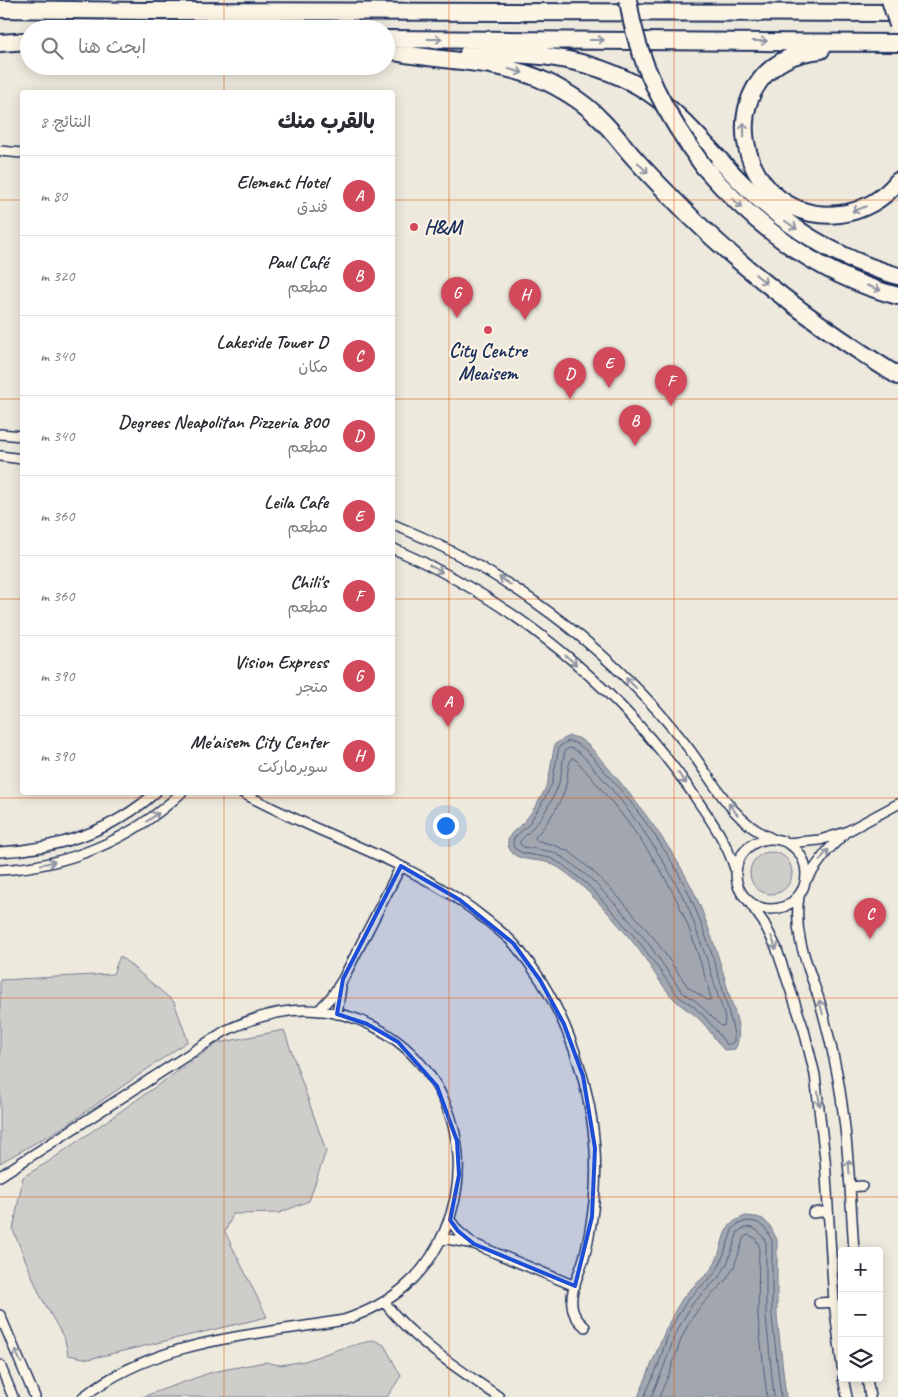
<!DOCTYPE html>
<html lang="ar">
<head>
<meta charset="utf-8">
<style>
  body { margin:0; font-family:Caveat,"Playpen Sans Arabic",sans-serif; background:#f7f7f7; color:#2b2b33; direction:rtl }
  .controls { position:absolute; right:15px; bottom:15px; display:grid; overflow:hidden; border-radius:5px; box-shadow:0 2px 12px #0003 }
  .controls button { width:45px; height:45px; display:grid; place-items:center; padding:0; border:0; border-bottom:1px solid #e1e1e2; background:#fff; color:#2b2b33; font:25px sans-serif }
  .you { position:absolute; left:445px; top:825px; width:18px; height:18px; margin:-12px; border:4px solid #fff; border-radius:50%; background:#1a73e8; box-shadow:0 0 0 8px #1a73e833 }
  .badge { display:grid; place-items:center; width:32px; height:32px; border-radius:50%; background:#d1495b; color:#fff; font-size:16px; font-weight:700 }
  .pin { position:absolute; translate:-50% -41px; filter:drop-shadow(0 1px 2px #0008) }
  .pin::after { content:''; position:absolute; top:26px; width:18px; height:15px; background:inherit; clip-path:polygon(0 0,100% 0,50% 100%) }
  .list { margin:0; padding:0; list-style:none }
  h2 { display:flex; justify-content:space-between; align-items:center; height:65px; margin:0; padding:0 20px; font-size:21px }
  h2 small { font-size:16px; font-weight:400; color:#7c7c81 }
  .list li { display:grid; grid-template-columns:32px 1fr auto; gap:15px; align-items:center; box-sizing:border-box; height:80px; padding:0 20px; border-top:1px solid #e1e1e2 }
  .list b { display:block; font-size:19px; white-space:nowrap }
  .list p { margin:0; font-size:16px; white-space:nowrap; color:#7c7c81 }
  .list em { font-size:16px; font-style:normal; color:#7c7c81 }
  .icon { flex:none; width:28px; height:28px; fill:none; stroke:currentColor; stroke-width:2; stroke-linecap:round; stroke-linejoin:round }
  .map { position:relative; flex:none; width:898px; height:1397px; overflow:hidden; direction:ltr }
  .search { position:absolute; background:#fff; box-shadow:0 2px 12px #0003; left:20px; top:20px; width:375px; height:55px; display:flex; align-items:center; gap:12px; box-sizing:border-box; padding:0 18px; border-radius:28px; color:#7c7c81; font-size:19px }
  .panel { position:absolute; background:#fff; box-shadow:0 2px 12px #0003; left:20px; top:90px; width:375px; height:705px; border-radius:5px; direction:rtl }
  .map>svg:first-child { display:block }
</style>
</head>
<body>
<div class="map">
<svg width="898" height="1397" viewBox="0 0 898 1397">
  <rect width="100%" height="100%" fill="#eee9dd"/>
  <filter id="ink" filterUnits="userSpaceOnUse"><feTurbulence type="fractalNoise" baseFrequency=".02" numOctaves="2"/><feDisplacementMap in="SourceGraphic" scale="10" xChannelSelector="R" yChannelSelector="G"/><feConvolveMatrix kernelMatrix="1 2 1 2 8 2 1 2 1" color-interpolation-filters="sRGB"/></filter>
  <g filter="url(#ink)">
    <path fill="#cfcdca" stroke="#757e94" d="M750 873a21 21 0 1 1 42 0a21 21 0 1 1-42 0Z
      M 120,956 L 174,1002 L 188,1041 L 65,1126 L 0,1163 L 0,980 L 113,974 Z
      M 284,1030 L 326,1151 L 309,1201 L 279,1213 L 233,1214 L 225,1232 L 267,1317 L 89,1359 L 68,1355 L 65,1340 L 40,1295 L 13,1230 L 23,1177 L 48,1162 L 218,1043 Z
      M 374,1340 L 384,1345 L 401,1376 L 387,1397 L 142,1397 L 212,1372 L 265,1362 L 280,1365 L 305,1361 L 339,1349 Z"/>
    <path fill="#a2a7af" stroke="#6c778f" d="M 569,736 C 573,737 577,737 580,739 C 590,745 597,755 604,763 C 636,800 679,856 698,901 C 710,931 721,963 729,994 C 734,1011 744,1033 735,1049 L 724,1050 C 715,1040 709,1028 698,1018 C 691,1011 681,1007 674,999 C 660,984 651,966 639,950 C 622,928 603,906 583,887 C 573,878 562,868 549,863 C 536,858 511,863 508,844 C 506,834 519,828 525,821 C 534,809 544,795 548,781 C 551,769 552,756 555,744 Z
      M 746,1216 L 756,1217 L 763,1219 L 770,1226 L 777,1240 L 777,1317 L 786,1397 L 638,1397 C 653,1364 663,1329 682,1299 C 691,1286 706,1278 714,1265 C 726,1244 718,1225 746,1216 Z"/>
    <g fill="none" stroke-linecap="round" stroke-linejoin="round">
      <path stroke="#515f7e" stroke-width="1" d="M 569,741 C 585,744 596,762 606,773 C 636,806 676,862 693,903 C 710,945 724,990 734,1034 L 734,1041 L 731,1044 L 726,1044 L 715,1029 L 702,1014 L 692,1005 L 679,997 L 643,947 L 615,914 L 587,884 L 563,865 L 550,858 L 522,853 L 514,848 L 513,842 L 514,838 L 528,825 L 541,805 L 552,784 L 559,747 Z
        M 570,748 C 581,750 590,765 598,773 C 632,812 663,856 686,903 C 691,913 694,924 698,935 C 705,954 712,973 717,993 C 720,1003 727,1017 724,1026 L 721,1026 L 696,1001 L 683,993 L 648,943 L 620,909 L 591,879 L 567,860 L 553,852 L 524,847 L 520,844 L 520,841 C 536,826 550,807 558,786 C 562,776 562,762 565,751 Z
        M 572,758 L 576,760 C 615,804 655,853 680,907 C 692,933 703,969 711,998 L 710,1000 L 707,1000 L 688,987 L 654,938 L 625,904 L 596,874 L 570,852 L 554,845 L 535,840 L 535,837 C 546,826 563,801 566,785 C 568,776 567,765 572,758 Z
        M 644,1397 L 658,1366 L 669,1332 L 677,1317 L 688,1299 L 715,1273 L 721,1262 L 733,1228 L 738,1224 L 747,1221 L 755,1222 L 760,1224 L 766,1229 L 772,1241 L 772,1317 L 781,1397
        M 651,1397 L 663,1369 L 675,1335 L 683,1320 L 693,1303 L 720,1276 L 727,1264 L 738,1232 C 750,1222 761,1230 766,1243 L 766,1317 L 774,1397
        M 659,1397 L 670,1372 L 682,1337 L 689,1323 L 699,1308 L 726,1280 L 734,1267 L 744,1237 L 748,1235 L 755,1238 L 759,1245 L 758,1317 L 767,1397"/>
      <g stroke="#1b2f5e" stroke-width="12">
        <path id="street" d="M 0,151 L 22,153
          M 0,434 L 22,436
          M 0,456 L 22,459
          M 392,524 C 493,565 584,629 657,710 C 671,726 685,742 697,760 C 718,790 736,823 771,838
          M 392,548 C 511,599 617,685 691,791 C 708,816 726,840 735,869
          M 241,792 C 267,806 293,818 320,830 C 379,855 438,880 489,922 C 497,929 507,936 514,944 C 572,1011 603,1114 594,1202 C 592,1220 589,1239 584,1258 C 580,1272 570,1290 572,1305 C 572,1314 578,1321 585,1327
          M736 874a35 35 0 1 1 70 0a35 35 0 1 1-70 0Z
          M 787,843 L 820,840 L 846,832 L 898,804
          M 0,852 C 57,849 113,831 156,792
          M 0,870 C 68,866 132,840 182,792
          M 806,880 L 828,850 L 844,834
          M 799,896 C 793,935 807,963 819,999 C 826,1023 832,1048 837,1073 C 848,1132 850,1191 854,1251
          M 749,902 L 764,923 L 776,947 L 804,1030 L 815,1075 L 825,1159 L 834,1302 L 842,1367
          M 318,1011 L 332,996 L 343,979 L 401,866
          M 337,1014 L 341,987
          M 0,1176 L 225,1031 C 250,1019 276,1010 305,1010 C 419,1011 489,1128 445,1230 C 426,1277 391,1304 344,1320 C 253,1336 159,1338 83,1397
          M 850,1187 L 862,1186
          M 813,1213 L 828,1211
          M 450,1220 L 458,1231 L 470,1241
          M 442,1238 L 474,1244 L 575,1286
          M 385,1303 C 416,1343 458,1368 499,1397
          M 819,1303 L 834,1302
          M 0,1315 L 35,1397
          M 0,1365 L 13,1397
          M 843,1378 L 847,1397
          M 867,1378 L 870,1397"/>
      </g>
      <g stroke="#1b2f5e" stroke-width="20">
        <path id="highway" d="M 0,9 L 143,11 L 898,13
          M 386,39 L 898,43
          M 0,43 L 29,41
          M 821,50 C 703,61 732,226 840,214 C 863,211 884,199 898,181
          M 399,53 C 448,62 501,60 547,82 C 565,91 585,103 599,118 C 613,131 624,147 637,161 C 654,180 673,199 692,218 C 754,279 824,330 898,376
          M 468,53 C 529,53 585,55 640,87 C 682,112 709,151 744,185 C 787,228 839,259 898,276
          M 704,167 C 756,227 820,276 898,296"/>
      </g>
      <use href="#street" stroke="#fcf5e5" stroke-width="9"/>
      <use href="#highway" stroke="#fcf5e5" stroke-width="16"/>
      <g stroke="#1b2f5e" stroke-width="20" stroke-linecap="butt">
        <path id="highway-bridge" d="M 628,0 C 637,63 667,117 704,167
          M 890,0 L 898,25"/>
      </g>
      <use href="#highway-bridge" stroke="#fcf5e5" stroke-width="16"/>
    </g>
    <defs><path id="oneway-shaft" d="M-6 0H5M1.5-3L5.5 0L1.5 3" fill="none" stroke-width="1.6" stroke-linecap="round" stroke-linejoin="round" transform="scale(1.25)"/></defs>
    <g stroke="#8c92a2">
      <use href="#oneway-shaft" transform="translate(435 39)"/>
      <use href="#oneway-shaft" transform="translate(597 40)"/>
      <use href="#oneway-shaft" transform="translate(760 41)"/>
      <use href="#oneway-shaft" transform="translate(516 71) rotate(16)"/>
      <use href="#oneway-shaft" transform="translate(744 130) rotate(-91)"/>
      <use href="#oneway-shaft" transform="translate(643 168) rotate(47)"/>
      <use href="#oneway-shaft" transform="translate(737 203) rotate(44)"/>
      <use href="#oneway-shaft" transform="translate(859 209) rotate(160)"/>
      <use href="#oneway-shaft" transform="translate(791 225) rotate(35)"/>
      <use href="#oneway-shaft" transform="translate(761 279) rotate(40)"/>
      <use href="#oneway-shaft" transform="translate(874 288) rotate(19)"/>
      <use href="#oneway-shaft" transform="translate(436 569) rotate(28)"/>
      <use href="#oneway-shaft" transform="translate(505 581) rotate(-147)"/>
      <use href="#oneway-shaft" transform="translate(571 660) rotate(40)"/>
      <use href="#oneway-shaft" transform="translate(631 683) rotate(-135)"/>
      <use href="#oneway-shaft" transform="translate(682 778) rotate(54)"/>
      <use href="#oneway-shaft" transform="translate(733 809) rotate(-128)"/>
      <use href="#oneway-shaft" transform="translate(153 817) rotate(-36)"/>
      <use href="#oneway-shaft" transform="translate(824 855) rotate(-51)"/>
      <use href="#oneway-shaft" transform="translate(48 863) rotate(-11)"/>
      <use href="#oneway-shaft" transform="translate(774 943) rotate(68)"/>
      <use href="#oneway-shaft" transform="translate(821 1007) rotate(-105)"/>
      <use href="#oneway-shaft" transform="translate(819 1099) rotate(82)"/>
      <use href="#oneway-shaft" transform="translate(849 1167) rotate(-93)"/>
      <use href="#oneway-shaft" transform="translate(18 1356) rotate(-114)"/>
    </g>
  </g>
  <path fill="#1d4ed8" fill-opacity="0.2" stroke="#1d4ed8" stroke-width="4" stroke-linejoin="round" d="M 401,866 L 460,900 L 513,943 L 540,980 L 564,1024 L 583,1076 L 595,1148 L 592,1217 L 575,1286 L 474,1244 L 458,1231 L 450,1220 L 459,1175 L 457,1141 L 437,1086 L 398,1042 L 367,1024 L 337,1014 L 343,979 Z"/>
  <path fill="none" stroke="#de5710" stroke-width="1" stroke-opacity="0.55" d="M 224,0 L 224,29M 449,0 L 449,1397M 674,0 L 674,1397M 224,66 L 224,92M 0,200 L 22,200M 392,200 L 898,200M 0,399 L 22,399M 392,399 L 898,399M 0,599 L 22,599M 392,599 L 898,599M 224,792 L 224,1397M 0,798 L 898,798M 0,998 L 898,998M 0,1197 L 898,1197"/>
  <g fill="#d1495b" stroke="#fcf5e5" stroke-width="2">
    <circle cx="414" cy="227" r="5"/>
    <circle cx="488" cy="330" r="5"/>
  </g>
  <g text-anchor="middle" stroke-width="4" stroke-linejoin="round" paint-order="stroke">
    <g font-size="20" font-weight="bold" fill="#1b2f5e" stroke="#fcf5e5" text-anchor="start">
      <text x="424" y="234">H&amp;M</text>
      <text x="488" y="357" text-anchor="middle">City Centre<tspan x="488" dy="23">Meaisem</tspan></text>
    </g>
  </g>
</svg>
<div class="controls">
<button>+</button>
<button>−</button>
<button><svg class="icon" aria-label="layers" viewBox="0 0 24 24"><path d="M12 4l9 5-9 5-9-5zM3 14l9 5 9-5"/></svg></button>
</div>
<div class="you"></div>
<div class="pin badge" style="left:448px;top:727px">A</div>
<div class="pin badge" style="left:635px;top:446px">B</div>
<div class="pin badge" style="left:870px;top:939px">C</div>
<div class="pin badge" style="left:570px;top:399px">D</div>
<div class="pin badge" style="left:609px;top:388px">E</div>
<div class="pin badge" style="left:671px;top:406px">F</div>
<div class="pin badge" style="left:457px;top:318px">G</div>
<div class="pin badge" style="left:525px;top:320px">H</div>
<div class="search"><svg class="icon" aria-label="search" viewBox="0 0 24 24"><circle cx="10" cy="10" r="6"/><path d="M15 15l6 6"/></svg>ابحث هنا</div>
<section class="panel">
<h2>بالقرب منك<small>النتائج: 8</small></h2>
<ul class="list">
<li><span class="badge">A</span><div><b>Element Hotel</b><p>فندق</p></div><em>80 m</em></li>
<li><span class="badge">B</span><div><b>Paul Café</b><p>مطعم</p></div><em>320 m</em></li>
<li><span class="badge">C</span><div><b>Lakeside Tower D</b><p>مكان</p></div><em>340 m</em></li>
<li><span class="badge">D</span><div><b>800 Degrees Neapolitan Pizzeria</b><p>مطعم</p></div><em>340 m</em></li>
<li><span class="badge">E</span><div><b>Leila Cafe</b><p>مطعم</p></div><em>360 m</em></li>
<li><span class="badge">F</span><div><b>Chili's</b><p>مطعم</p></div><em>360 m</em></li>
<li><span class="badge">G</span><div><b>Vision Express</b><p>متجر</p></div><em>390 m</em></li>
<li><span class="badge">H</span><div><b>Me'aisem City Center</b><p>سوبرماركت</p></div><em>390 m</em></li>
</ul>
</section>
</div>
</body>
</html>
